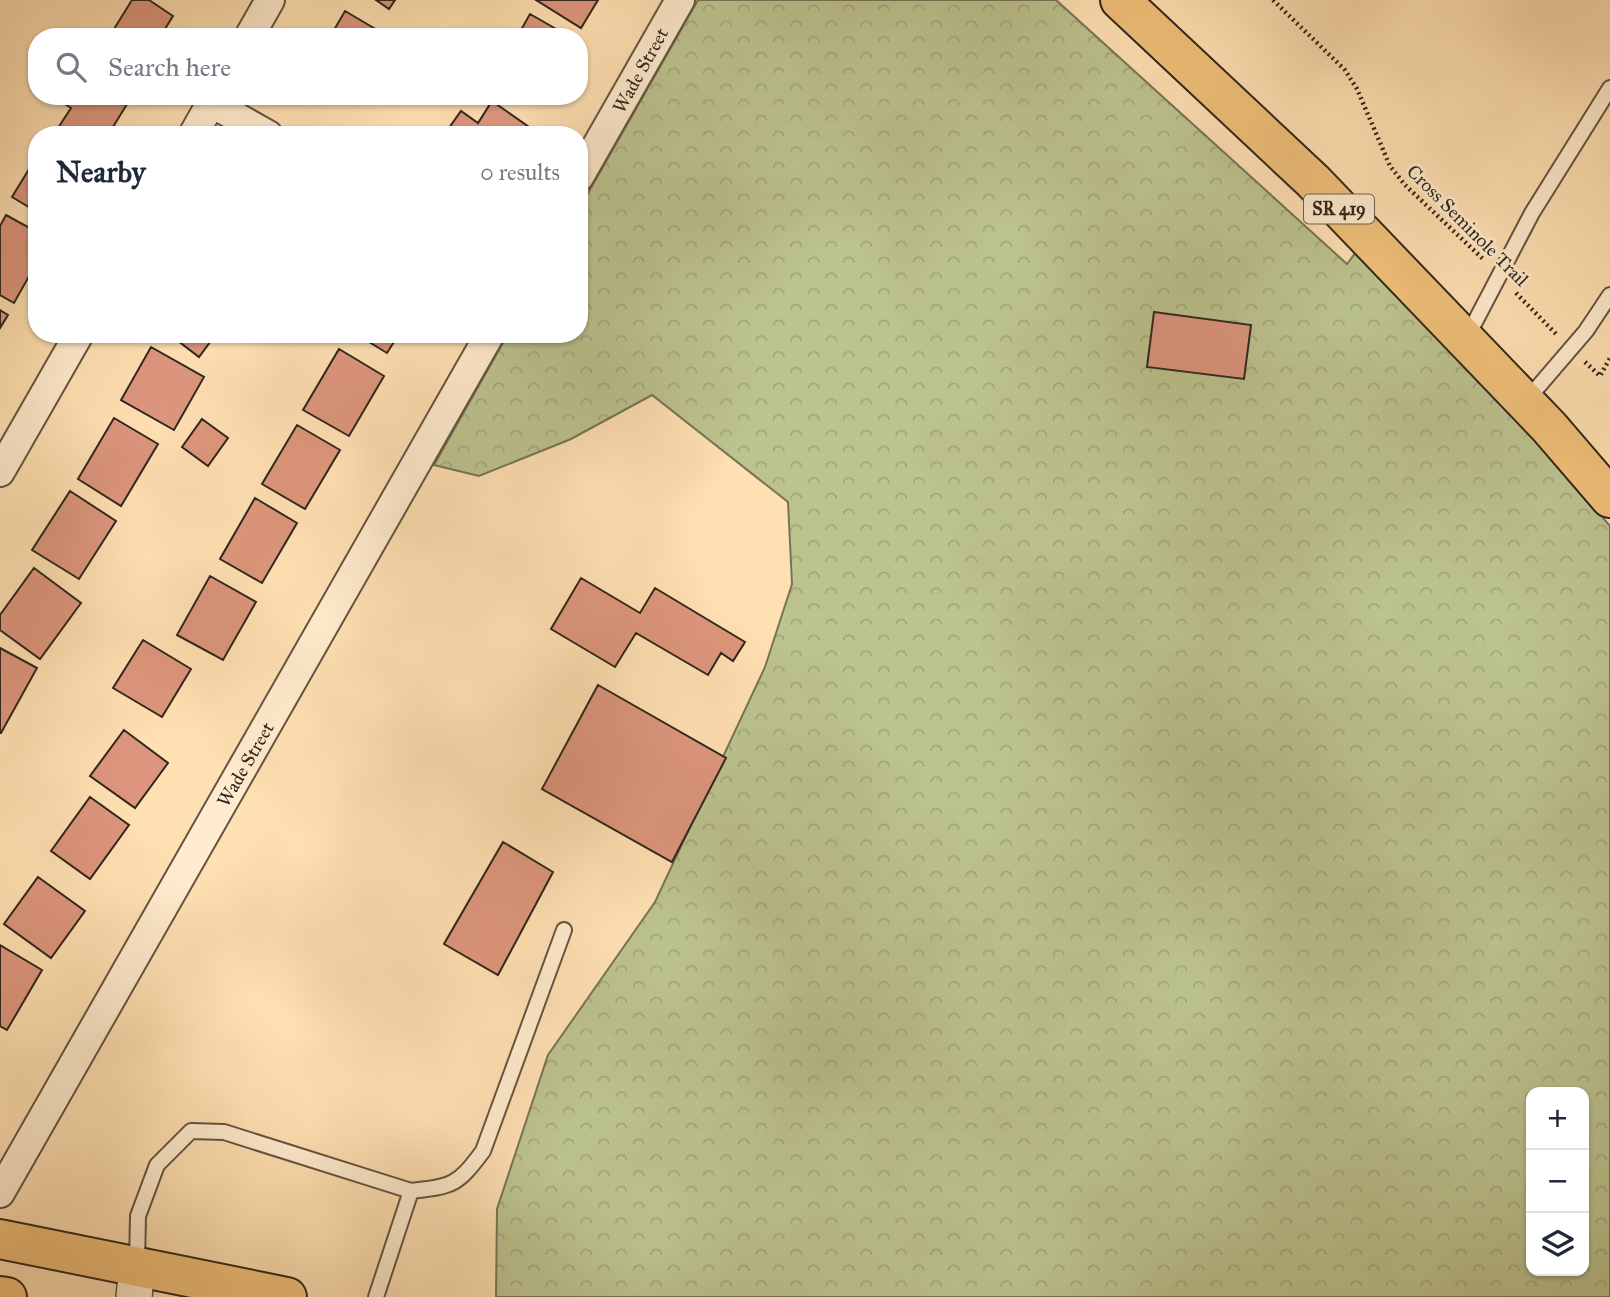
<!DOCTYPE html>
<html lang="en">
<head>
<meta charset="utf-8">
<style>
  body { margin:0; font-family:"IM FELL Great Primer",serif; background:#f6f6f7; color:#1f2937 }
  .controls { position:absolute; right:21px; bottom:21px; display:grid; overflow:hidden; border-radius:14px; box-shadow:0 2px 5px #0004 }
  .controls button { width:63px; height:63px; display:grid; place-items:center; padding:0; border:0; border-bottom:2px solid #e0e1e3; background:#fff; color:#1f2937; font:35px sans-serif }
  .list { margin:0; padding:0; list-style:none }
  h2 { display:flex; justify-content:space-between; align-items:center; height:91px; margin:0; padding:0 28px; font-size:30px }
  h2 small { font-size:23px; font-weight:400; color:#747a83 }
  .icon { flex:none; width:38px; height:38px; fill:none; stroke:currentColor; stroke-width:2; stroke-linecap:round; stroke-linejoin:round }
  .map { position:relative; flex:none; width:1610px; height:1297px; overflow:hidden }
  .search { position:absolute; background:#fff; box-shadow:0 2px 5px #0004; left:28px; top:28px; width:560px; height:77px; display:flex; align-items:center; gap:18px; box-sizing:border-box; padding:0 24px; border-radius:28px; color:#747a83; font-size:26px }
  .panel { position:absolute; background:#fff; box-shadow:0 2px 5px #0004; left:28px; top:126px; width:560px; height:217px; border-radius:28px }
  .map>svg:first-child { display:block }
</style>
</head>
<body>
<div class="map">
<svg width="1610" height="1297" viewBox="0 0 1610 1297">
  <defs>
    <pattern id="forest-crowns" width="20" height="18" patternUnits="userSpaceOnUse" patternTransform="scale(1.75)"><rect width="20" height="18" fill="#bcc38f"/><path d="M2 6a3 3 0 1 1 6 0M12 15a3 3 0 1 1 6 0" fill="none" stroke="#a2a77b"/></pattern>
  </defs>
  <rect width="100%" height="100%" fill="#ffe0b2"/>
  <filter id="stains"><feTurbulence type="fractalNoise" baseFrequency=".00286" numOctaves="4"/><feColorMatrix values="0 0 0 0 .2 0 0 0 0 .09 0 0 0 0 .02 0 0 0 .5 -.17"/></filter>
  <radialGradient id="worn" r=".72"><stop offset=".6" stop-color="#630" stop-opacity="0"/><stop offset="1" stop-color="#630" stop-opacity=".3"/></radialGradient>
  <path fill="url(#forest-crowns)" stroke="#767456" stroke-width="2" fill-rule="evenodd" d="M 698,0 L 1056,0 L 1347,264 L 1356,252 L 1538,442 L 1610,526 L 1610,1297 L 496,1297 L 497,1209 L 548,1055 L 655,902 L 765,667 L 792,584 L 788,502 L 652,395 L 571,439 L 479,476 L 434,465 L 508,334 L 579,334 L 579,209 ZM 1531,1092 L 1584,1092 L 1584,1271 L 1531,1271 Z"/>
  <path fill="#dd967d" stroke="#30261c" stroke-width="2" d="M 132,0 L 149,0 L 173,16 L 160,37 L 109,37 Z
    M 376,0 L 395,0 L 389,9 Z
    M 536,0 L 598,0 L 581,28 Z
    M 345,11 L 389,37 L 330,37 Z
    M 530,14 L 570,37 L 517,37 Z
    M 52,96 L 132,96 L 108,135 L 69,135 L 58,128 L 71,108 Z
    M 527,96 L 542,96 L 539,103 Z
    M 492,101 L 529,127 L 523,135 L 444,135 L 461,111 L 478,123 Z
    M 37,156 L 37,212 L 12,197 Z
    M 6,215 L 37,232 L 37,262 L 14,303 L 0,295 L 0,226 Z
    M 0,310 L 8,315 L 0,328 Z
    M 1154,312 L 1251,325 L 1244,379 L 1147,367 Z
    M 169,334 L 216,334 L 199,357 Z
    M 356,334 L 399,334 L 387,353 Z
    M 151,347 L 204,377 L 174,430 L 121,400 Z
    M 339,349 L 384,376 L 349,436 L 303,410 Z
    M 114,418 L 158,444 L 121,506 L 78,479 Z
    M 202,419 L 228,438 L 208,466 L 182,447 Z
    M 297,425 L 340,450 L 305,509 L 262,484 Z
    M 70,491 L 116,521 L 79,579 L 32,550 Z
    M 255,498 L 297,523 L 262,583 L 220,559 Z
    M 34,568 L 81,603 L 40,659 L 0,630 L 0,615 Z
    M 210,576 L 256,602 L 223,660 L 177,635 Z
    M 581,578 L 640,613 L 655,588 L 745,642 L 733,661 L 721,653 L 708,675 L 636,633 L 615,667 L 551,629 Z
    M 143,640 L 191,669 L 162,717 L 113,688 Z
    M 0,648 L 37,668 L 1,733 L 0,733 Z
    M 598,685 L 726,758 L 672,862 L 542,789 Z
    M 124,730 L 168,763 L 135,808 L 90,776 Z
    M 90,797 L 129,825 L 90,879 L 51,851 Z
    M 503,842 L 553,872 L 498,975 L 444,944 Z
    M 38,877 L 85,911 L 51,958 L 4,924 Z
    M 0,945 L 42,970 L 7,1030 L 0,1026 Z"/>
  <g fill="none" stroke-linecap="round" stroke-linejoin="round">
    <g stroke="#645442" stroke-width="18">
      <path id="service" d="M 1466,339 L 1532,213 L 1610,88
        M 1526,401 L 1586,331 L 1610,295
        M 137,1264 L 138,1216 L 157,1165 L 191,1131 L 224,1132 L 411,1191
        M 376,1297 L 411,1191 C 453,1186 457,1186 483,1151 L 564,930"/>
    </g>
    <g stroke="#645442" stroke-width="32">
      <path id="minor" d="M 249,37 L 270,0
        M 212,103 L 268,135
        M 193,135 L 215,96
        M 579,177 L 680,0
        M 0,472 L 79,334
        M 0,1193 L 490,334"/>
    </g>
    <g stroke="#645442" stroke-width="38">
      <path id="tertiary" d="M 134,1297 L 137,1266"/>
    </g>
    <g stroke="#30261c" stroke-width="42">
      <path id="primary" d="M 1120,0 L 1313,181 L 1549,427 L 1610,498
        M 0,1239 L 287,1297
        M 0,1296 L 7,1297"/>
    </g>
    <path stroke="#30261c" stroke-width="4.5" stroke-dasharray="2 3.5" stroke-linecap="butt" d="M 1273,0 L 1345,70 L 1357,89 L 1390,166 L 1405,185 L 1483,259
      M 1516,293 L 1556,334
      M 1585,362 L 1600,376 L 1610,358"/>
    <use href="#service" stroke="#ffebcd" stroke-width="14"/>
    <use href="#minor" stroke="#ffebcd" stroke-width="28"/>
    <use href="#tertiary" stroke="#ffebcd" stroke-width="35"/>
    <use href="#primary" stroke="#f0c079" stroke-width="38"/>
  </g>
  <g text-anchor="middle" stroke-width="6" stroke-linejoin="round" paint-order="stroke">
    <rect fill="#ffebcd" stroke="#6e6151" stroke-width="2" x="1304" y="194.5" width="70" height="29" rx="5"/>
    <g font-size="18" font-weight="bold" fill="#30261c">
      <text x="1339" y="215">SR 419</text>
    </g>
    <g font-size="19" fill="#30261c" stroke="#ffebcd">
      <text transform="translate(640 70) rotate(-61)" y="7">Wade Street</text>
      <text transform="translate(1468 225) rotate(45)" y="7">Cross Seminole Trail</text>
      <text transform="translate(245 764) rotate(-60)" y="7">Wade Street</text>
    </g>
  </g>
  <rect width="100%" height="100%" filter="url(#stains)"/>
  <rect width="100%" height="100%" fill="url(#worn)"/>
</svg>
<div class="controls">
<button>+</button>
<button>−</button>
<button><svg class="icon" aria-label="layers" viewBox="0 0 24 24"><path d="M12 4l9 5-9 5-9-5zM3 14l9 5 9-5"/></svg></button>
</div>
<div class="search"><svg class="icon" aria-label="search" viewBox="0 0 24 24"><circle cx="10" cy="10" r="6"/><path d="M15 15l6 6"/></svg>Search here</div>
<section class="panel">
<h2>Nearby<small>0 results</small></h2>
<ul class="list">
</ul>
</section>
</div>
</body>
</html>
